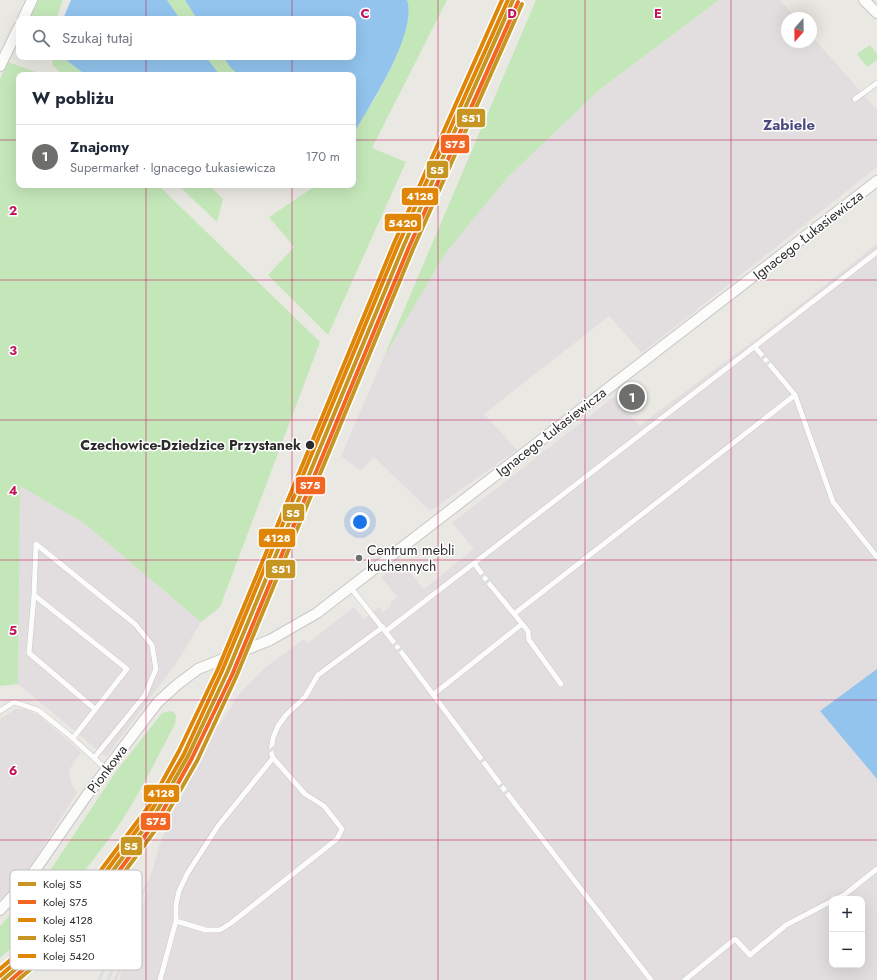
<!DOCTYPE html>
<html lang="pl">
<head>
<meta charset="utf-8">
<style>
  body { margin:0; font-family:Jost,sans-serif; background:#f6f6f7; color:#1f2937 }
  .controls { position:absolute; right:12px; bottom:12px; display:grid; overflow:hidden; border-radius:8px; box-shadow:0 4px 16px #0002 }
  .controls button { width:36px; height:36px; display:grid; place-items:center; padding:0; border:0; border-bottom:1px solid #e0e1e3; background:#fff; color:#1f2937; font:20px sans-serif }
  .compass { position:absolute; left:781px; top:12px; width:36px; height:36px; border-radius:50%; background:#fff; box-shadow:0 4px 16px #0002; rotate:200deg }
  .you { position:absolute; left:360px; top:522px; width:14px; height:14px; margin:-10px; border:3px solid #fff; border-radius:50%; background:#1a73e8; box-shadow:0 0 0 6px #1a73e833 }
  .badge { display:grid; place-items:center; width:26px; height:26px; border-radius:50%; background:#6e6e6c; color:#fff; font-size:13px; font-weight:700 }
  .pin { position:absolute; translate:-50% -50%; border:2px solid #fff; box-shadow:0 1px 4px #0006 }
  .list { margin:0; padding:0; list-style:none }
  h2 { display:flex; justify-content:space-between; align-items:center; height:52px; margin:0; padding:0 16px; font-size:17px }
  h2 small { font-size:13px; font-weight:400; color:#747a83 }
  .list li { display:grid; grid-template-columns:26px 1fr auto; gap:12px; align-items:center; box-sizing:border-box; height:64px; padding:0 16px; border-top:1px solid #e0e1e3 }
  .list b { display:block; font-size:15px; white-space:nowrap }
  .list p { margin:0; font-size:13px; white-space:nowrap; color:#747a83 }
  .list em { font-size:13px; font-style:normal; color:#747a83 }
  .icon { flex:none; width:22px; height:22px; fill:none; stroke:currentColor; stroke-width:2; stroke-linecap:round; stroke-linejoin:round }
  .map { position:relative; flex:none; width:877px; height:980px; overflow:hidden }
  .search { position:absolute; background:#fff; box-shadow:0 4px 16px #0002; left:16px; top:16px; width:340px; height:44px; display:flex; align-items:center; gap:10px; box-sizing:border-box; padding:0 14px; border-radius:8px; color:#747a83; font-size:15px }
  .panel { position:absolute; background:#fff; box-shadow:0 4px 16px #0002; left:16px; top:72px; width:340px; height:116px; border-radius:8px }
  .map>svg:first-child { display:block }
</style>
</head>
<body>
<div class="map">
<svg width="877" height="980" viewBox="0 0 877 980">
  <rect width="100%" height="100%" fill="#eae8e2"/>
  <path fill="#e2dee0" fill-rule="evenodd" d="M 719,0 L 780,0 L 796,18 L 787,18 L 787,42 L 811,42 L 811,35 L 877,110 L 877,167 L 642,353 L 609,316 L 484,414 L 517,450 L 430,511 L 374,457 L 361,471 L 341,456 L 383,359 L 445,254 L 507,178 L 599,90 Z
    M 877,244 L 877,980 L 119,980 L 138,922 L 160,843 L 210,723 L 219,726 L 239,694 L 267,666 L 304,639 L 308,643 L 354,607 L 364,619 L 379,607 L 383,612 L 391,606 L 390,603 L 397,597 L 381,577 L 401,562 L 424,589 L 474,549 L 452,523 L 614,397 L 639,426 L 760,336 ZM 832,899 L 862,899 L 862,965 L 832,965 Z
    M 20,486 L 84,523 L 201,622 L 178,661 L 106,757 L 18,684 Z
    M 16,709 L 25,709 L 40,716 L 81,752 L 69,770 L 72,785 L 77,793 L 27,871 L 0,900 L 0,719 Z"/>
  <path fill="#c4e7b9" d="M 38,0 L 63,0 L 56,19 L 29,19 Z
    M 167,0 L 185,0 L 197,19 L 180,19 Z
    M 407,0 L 447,0 L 372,148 L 406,162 L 328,335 L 268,275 L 294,247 L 269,217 L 317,185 L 353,185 C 353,175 351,140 354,133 C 359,120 369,109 376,97 C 388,74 415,25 407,0 Z
    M 536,0 L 719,0 L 599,90 L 507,178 L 445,254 L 383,359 Z
    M 870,45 L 877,54 L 877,60 L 867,67 L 857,54 Z
    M 53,57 L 62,57 L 86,75 L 63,75 L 52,65 Z
    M 206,57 L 223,57 L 231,67 L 239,75 L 220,75 Z
    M 8,62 L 44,75 L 19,75 L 19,185 L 158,185 L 320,342 L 220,607 L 201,622 L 84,523 L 20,486 L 18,684 L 0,686 L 0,79 Z
    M 178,185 L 209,185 L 223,199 L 217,222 Z
    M 172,711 L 176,715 L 175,724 C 157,758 140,793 119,825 C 85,873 45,920 0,958 L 0,926 L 45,878 L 115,773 L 162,713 Z"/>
  <path fill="#92c4ee" d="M 71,0 L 167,0 L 180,19 L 63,19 Z
    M 185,0 L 407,0 C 418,32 370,106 353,134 L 353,75 L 239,75 L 231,68 L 223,57 L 353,57 L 353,19 L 197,19 Z
    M 62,57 L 206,57 L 220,75 L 86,75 Z
    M 877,669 L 877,779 L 820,711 Z"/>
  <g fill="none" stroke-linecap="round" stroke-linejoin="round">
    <g stroke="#c8c7c7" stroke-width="6">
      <path id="service" d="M 855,99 L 877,83
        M 755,347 L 795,395 L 833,502 L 877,557
        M 474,563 L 487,581 L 528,631 L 529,640 L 561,684
        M 351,588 L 399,649 L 506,792 L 651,980
        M 34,595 L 127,669 L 73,738
        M 514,614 L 795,395
        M 386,631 L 877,252
        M 434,694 L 522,624
        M 0,711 L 14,702 L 38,710 L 68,734 L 106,769
        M 94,758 L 145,695 L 156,669 L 152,645 L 135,624 L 36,544 L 34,595 L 29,653 L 95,709
        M 836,899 L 844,895 L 877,869
        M 176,921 L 206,930 L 220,930 L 231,923 L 337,839 L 342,829 L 324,806 L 305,794 L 273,758
        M 160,980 L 176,921 L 176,905 L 179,891 L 187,874 L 218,826 L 273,758 L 271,752 L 273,738 L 278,726 L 286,715 L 305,697 L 318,675 L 383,627
        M 685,980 L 735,939 L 750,955 L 786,925 L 832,901"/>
    </g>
    <g stroke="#c8c7c7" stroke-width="12">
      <path id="minor" d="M 864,0 L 877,13
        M 23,19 L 32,0
        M 0,66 L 19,27
        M 0,910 L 31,876 L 87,795 L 158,702 L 178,684 L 198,669 L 270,640 L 317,613 L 877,181"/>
    </g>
    <use href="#service" stroke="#fcfcfb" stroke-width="5"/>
    <use href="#minor" stroke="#fcfcfb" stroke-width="10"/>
    <path stroke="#dededf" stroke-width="3" d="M 346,684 L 370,664 L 510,554 L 877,269
      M 193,820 L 212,784
      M 171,842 L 203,779
      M 405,876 L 420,867 L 498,807
      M 322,902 L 358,862
      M 353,904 L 368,889 L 389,872 L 756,588
      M 131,930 L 169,864 L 202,815 L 216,797 L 235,778 L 877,278
      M 287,943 C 345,884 413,835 479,784
      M 99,980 L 115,942 L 152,876 L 215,725
      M 108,980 L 132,925
      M 115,980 L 142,920
      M 145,980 C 154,946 160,912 173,879 C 190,837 220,802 252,771
      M 181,980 L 210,943
      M 203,980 L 212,971 L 255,937 L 717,579
      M 253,980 L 291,939
      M 261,980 L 312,943 L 752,601
      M 274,980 L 367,909"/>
    <g stroke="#fff" stroke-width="7">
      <path id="rail-1" d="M 3,980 L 55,935 L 83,906 L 109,876 L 157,811 L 188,756 L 227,673 L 404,245 L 513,0"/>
    </g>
    <g stroke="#fff" stroke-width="7">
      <path id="rail-2" d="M 11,980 L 59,938 L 87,909 L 113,879 L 161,814 L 192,758 L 232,675 L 409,247 L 518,2"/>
    </g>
    <g stroke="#fff" stroke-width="7">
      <path id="rail-3" d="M 0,976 L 52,931 L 79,903 L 105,873 L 153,808 L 184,754 L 222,671 L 399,243 L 508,0"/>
    </g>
    <g stroke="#fff" stroke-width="7">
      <path id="rail-4" d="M 18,980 L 62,942 L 91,913 L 117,882 L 165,817 L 197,761 L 236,677 L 413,249 L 522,4"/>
    </g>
    <g stroke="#fff" stroke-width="7">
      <path id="rail-5" d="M 0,969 L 48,928 L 76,899 L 101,870 L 149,806 L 179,751 L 218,669 L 395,241 L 502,0"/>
    </g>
    <use href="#rail-1" stroke="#c79522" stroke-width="4"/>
    <use href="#rail-2" stroke="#f26522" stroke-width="4"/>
    <use href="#rail-3" stroke="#df8507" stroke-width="4"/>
    <use href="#rail-4" stroke="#c79522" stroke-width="4"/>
    <use href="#rail-5" stroke="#df8507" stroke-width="4"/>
  </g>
  <path fill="none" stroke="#c2185b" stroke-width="1" stroke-opacity="0.55" d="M 146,0 L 146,19M 292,0 L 292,19M 438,0 L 438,980M 585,0 L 585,980M 731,0 L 731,980M 146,57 L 146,75M 292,57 L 292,75M 0,140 L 19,140M 353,140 L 877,140M 146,185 L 146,980M 292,185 L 292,980M 0,280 L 877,280M 0,420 L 877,420M 0,560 L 877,560M 0,700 L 877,700M 0,840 L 877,840"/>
  <circle fill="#2c2c2c" stroke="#fff" stroke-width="1.5" cx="310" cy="445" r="5"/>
  <circle fill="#6e6e6c" stroke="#fff" stroke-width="1.5" cx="359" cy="558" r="4"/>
  <g text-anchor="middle" stroke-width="3" stroke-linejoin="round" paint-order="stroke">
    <g font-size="14" fill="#2c2c2c" stroke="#fff">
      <text transform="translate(808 235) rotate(-38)" y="5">Ignacego Łukasiewicza</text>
      <text transform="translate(551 432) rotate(-38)" y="5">Ignacego Łukasiewicza</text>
      <text transform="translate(107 769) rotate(-53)" y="5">Pionkowa</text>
    </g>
    <g font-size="14" font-weight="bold" fill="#2c2c2c" stroke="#fff" text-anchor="end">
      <text x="301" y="450">Czechowice-Dziedzice Przystanek</text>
    </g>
    <g font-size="14" fill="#2c2c2c" stroke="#fff" text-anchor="start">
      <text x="367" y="555">Centrum mebli<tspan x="367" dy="16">kuchennych</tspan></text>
    </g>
    <g font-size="15" font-weight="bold" fill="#4b4a7e" stroke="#fff">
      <text x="789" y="130">Zabiele</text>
    </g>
  </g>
  <rect x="10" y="870" width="132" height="100" rx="6" fill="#fff" stroke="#c0c0c0" stroke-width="1"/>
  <rect x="18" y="882" width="18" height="4" fill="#c79522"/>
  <rect x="18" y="900" width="18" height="4" fill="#f26522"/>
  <rect x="18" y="918" width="18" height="4" fill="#df8507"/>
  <rect x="18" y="936" width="18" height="4" fill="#c79522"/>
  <rect x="18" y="954" width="18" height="4" fill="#df8507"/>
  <g font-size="11" fill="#2c2c2c">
    <text x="43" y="888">Kolej S5</text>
    <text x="43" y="906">Kolej S75</text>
    <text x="43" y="924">Kolej 4128</text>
    <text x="43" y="942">Kolej S51</text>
    <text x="43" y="960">Kolej 5420</text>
  </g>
  <g font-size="13" text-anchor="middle" font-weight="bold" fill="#c2185b" stroke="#fff" stroke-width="3" stroke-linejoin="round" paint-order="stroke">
    <text x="365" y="18">C</text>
    <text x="512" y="18">D</text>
    <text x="658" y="18">E</text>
    <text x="13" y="215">2</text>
    <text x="13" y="355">3</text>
    <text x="13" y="495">4</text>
    <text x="13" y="635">5</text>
    <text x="13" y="775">6</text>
  </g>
  <g stroke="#fff" stroke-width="1.5">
    <rect x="456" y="108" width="30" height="20" rx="4" fill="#c79522"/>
    <rect x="440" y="134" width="30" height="20" rx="4" fill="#f26522"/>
    <rect x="426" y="160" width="23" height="19" rx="4" fill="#c79522"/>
    <rect x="401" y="187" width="38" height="19" rx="4" fill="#df8507"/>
    <rect x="384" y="213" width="38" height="19" rx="4" fill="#df8507"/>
    <rect x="295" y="476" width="31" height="19" rx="4" fill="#f26522"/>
    <rect x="282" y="503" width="23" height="19" rx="4" fill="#c79522"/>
    <rect x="258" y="528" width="38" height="20" rx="4" fill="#df8507"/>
    <rect x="265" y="559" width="31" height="20" rx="4" fill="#c79522"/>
    <rect x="143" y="784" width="37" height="19" rx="4" fill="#df8507"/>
    <rect x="140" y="812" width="31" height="19" rx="4" fill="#f26522"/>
    <rect x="120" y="836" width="23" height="20" rx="4" fill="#c79522"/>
  </g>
  <g font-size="11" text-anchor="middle" font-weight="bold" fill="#fff">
    <text x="471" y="122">S51</text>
    <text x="455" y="148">S75</text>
    <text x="437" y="174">S5</text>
    <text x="420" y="200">4128</text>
    <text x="403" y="227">5420</text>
    <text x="310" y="489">S75</text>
    <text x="293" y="517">S5</text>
    <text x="277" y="542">4128</text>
    <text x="281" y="573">S51</text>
    <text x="161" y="797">4128</text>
    <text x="156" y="825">S75</text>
    <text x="131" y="850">S5</text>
  </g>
</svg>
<div class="controls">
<button>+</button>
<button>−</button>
</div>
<svg class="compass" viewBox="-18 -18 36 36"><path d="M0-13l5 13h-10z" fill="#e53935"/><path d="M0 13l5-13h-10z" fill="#747a83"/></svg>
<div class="you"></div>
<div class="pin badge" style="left:632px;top:397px">1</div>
<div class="search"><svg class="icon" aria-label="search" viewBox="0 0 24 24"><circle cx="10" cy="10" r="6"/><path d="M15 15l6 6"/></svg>Szukaj tutaj</div>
<section class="panel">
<h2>W pobliżu<small></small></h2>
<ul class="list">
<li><span class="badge">1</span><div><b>Znajomy</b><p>Supermarket · Ignacego Łukasiewicza</p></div><em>170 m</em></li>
</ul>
</section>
</div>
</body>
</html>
